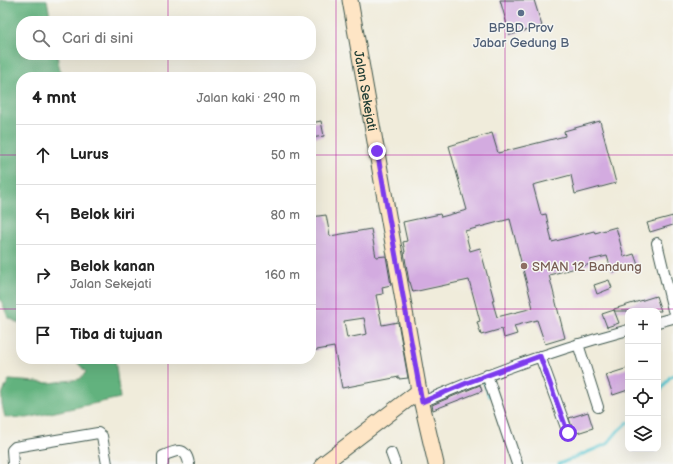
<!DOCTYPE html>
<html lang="id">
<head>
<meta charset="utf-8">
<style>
  body { margin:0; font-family:"Balsamiq Sans",sans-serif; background:#f2f2f2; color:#222 }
  .controls { position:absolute; right:12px; bottom:12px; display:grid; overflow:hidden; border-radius:8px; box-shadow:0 4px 16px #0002 }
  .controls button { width:36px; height:36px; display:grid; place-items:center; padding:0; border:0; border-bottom:1px solid #e0e0e0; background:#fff; color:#222; font:20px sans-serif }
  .stop { position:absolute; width:12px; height:12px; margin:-9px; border:3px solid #7c3aed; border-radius:50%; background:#fff }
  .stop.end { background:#7c3aed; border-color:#fff; box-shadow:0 1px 4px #0008 }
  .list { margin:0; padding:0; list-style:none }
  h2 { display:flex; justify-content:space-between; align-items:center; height:52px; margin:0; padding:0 16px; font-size:17px }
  h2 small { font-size:13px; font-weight:400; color:#767676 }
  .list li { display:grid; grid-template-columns:26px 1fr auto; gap:12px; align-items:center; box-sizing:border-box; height:60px; padding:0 16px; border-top:1px solid #e0e0e0 }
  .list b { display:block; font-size:15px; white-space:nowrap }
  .list p { margin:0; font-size:13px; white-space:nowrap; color:#767676 }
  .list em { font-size:13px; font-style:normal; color:#767676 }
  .icon { flex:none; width:22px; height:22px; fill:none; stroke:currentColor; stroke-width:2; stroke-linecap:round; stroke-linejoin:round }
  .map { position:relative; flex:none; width:673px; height:464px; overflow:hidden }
  .search { position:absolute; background:#fff; box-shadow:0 4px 16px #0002; left:16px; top:16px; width:300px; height:44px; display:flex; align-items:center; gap:10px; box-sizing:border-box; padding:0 14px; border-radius:16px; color:#767676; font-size:15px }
  .panel { position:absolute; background:#fff; box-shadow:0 4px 16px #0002; left:16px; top:72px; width:300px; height:292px; border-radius:16px }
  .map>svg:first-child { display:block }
</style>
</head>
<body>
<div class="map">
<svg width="673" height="464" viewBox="0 0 673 464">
  <rect width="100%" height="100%" fill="#f6f6f2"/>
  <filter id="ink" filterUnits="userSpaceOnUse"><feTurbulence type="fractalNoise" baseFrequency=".025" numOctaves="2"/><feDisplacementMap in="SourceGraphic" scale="8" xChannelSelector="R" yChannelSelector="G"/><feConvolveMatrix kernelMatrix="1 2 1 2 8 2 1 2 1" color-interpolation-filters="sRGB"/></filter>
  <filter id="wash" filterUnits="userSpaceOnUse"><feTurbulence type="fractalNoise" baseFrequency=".012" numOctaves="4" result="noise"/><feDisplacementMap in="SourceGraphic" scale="16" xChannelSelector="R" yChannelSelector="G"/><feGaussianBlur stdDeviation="0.9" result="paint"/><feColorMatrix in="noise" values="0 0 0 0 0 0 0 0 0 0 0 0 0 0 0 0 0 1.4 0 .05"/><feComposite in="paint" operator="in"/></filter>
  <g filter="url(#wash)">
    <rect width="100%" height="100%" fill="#f0ecdb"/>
    <path fill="#62b27e" stroke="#407859" d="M 0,0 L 47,0 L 51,21 L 21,21 L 21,55 L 57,55 L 61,77 L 21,77 L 21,325 L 8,317 L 0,298 Z
      M 75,359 L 115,359 L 120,398 L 27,418 L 5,417 C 0,398 0,396 9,380 L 50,383 L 80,379 L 86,372 L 75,360 Z"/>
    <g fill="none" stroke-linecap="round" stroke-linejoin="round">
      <path stroke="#5dc9d4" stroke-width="3" d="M 483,379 L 489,396
        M 658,395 L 669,378 L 673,375
        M 559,464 L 607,444 L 618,431 L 628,422"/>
    </g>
    <g id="blocks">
      <path fill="#d3abe0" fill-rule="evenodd" d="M 500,0 L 534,0 L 542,26 L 510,35 Z
        M 321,121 L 324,136 L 311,138 L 311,123 Z
        M 600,121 L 616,183 L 575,194 L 571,175 L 533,185 L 541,215 L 546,214 L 552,242 L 594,231 L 595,233 L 616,227 L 624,257 L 634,254 L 638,265 L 612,272 L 607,256 L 590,260 L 591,264 L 549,275 L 565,338 L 545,344 L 537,320 L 514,326 L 517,334 L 504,338 L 502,329 L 481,335 L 477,322 L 480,321 L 469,280 L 413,292 L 410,282 L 409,282 L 404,252 L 405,252 L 403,242 L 407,241 L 403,222 L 440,214 L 441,217 L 467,210 L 449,146 L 492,133 L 498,153 L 565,136 L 564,131 ZM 510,219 L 533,308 L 497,317 L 492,300 L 494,300 L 480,248 L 470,251 L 465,231 Z
        M 326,215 L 330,236 L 371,229 L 376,257 L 386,256 L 391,285 L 382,287 L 383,294 L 376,295 L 382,325 L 398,322 L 408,378 L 399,379 L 399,377 L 342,388 L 334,347 L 311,351 L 311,217 ZM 364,318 L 367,334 L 347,338 L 344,321 Z
        M 673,216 L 673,225 L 650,232 L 647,223 Z
        M 609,280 L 612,288 L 597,294 L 594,285 Z
        M 656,296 L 661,311 L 614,311 L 614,309 Z
        M 614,310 L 619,323 L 607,327 L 602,314 Z
        M 628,368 L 628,390 L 613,395 L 606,375 Z
        M 480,385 L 482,391 L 433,410 L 432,405 Z
        M 588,412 L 593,428 L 574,434 L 569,418 Z"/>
    </g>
  </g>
  <g filter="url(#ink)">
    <use href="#blocks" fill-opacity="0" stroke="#3e574d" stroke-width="1"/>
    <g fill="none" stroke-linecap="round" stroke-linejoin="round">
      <g stroke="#3e574d" stroke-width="12">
        <path id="street" d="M 657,243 L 673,310
          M 658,322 L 673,318
          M 578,344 L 598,407
          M 540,356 L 568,433
          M 487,375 L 517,464
          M 422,402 C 489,373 557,349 628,330
          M 391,453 L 395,464
          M 13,464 L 12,450 L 15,447 L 98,433 L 102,436 L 107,464
          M 163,464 L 163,456 C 176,450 186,446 189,464"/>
      </g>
      <g stroke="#3e574d" stroke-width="17">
        <g id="secondary">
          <path id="s1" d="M 350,0 L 419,391 L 436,464"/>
          <path d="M 323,464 L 419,391"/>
        </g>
      </g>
      <use href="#street" stroke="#fff" stroke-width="10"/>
      <use href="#secondary" stroke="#fee5c5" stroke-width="15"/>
    </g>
  </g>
  <g fill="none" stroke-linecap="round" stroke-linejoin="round" filter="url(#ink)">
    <path stroke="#7c3aed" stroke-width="5" d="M 377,151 L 422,402 L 469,382 L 540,356 L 568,433"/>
  </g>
  <path fill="none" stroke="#b5179e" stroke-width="1" stroke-opacity="0.55" d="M 168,0 L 168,21M 336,0 L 336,464M 505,0 L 505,464M 168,55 L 168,77M 0,155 L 21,155M 311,155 L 673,155M 0,309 L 21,309M 311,309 L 673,309M 168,359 L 168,464"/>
  <circle fill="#5c6f8a" stroke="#f6f6f2" stroke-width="1.5" cx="521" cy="13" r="4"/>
  <circle fill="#8d6e63" stroke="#f6f6f2" stroke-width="1.5" cx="524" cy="266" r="4"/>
  <g text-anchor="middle" stroke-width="3" stroke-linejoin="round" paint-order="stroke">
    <g font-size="13" fill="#4e5e75" stroke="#f6f6f2">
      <text x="521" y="32">BPBD Prov<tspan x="521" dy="15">Jabar Gedung B</tspan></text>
    </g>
    <g font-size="13" fill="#1f3d34" stroke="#f6f6f2">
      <text dy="5" stroke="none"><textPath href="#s1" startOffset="92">Jalan Sekejati</textPath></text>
    </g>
    <g font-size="13" fill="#785e54" stroke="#f6f6f2" text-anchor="start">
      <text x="532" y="271">SMAN 12 Bandung</text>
    </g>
  </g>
</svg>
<div class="controls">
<button>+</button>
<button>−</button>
<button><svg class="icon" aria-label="locate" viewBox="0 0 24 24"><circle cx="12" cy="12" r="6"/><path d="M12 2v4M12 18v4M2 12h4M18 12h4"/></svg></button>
<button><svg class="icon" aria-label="layers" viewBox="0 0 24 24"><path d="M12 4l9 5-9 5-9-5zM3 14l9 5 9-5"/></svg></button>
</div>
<div class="stop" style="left:568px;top:433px"></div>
<div class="stop end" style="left:377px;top:151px"></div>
<div class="search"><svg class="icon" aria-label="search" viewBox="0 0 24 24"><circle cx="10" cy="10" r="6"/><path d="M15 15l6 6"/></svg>Cari di sini</div>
<section class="panel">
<h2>4 mnt<small>Jalan kaki · 290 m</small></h2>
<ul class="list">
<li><svg class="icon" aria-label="ahead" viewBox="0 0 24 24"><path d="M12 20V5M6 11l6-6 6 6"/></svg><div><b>Lurus</b></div><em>50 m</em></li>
<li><svg class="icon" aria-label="left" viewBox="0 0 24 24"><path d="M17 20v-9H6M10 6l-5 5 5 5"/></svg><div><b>Belok kiri</b></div><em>80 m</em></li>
<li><svg class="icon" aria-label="right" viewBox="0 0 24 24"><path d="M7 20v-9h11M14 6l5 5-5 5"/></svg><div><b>Belok kanan</b><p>Jalan Sekejati</p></div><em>160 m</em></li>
<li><svg class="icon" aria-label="arrive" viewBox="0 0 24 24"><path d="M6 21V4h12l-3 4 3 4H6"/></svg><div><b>Tiba di tujuan</b></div></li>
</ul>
</section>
</div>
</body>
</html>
